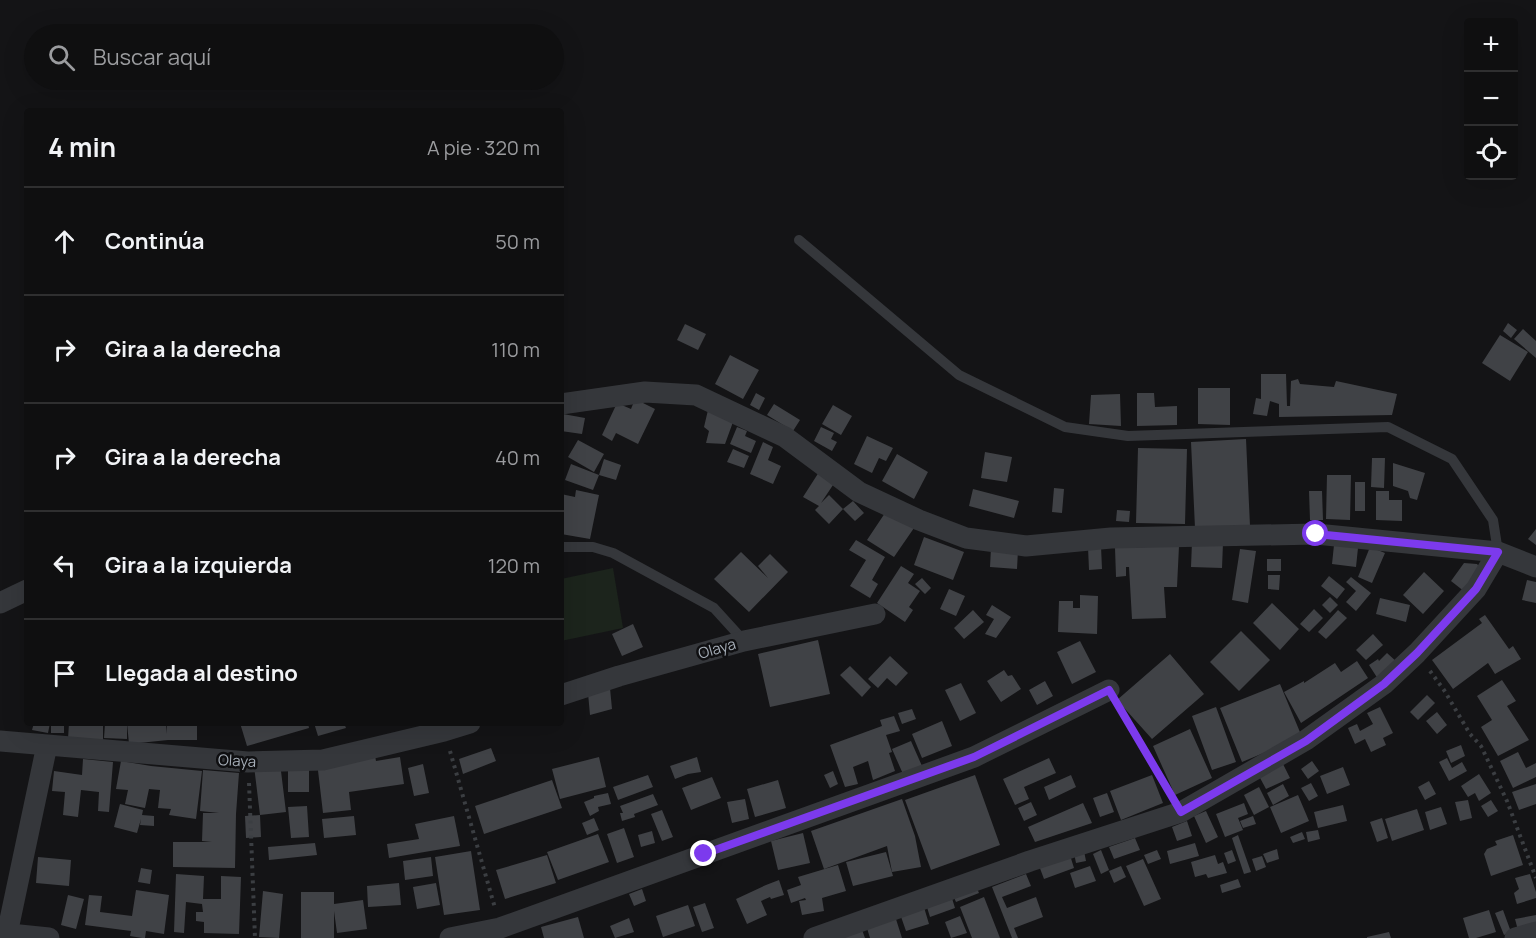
<!DOCTYPE html>
<html lang="es">
<head>
<meta charset="utf-8">
<style>
  body { margin:0; font-family:Manrope,sans-serif; background:#1d1d1e; color:#f1f3f6 }
  .controls { position:absolute; right:18px; top:18px; display:grid; overflow:hidden; border-radius:6px; box-shadow:0 6px 24px #0002 }
  .controls button { width:54px; height:54px; display:grid; place-items:center; padding:0; border:0; border-bottom:2px solid #2f2f30; background:#0f0f10; color:#f1f3f6; font:30px sans-serif }
  .stop { position:absolute; width:18px; height:18px; margin:-14px; border:4px solid #7c3aed; border-radius:50%; background:#fff }
  .stop.end { background:#7c3aed; border-color:#fff; box-shadow:0 2px 6px #0008 }
  .list { margin:0; padding:0; list-style:none }
  h2 { display:flex; justify-content:space-between; align-items:center; height:78px; margin:0; padding:0 24px; font-size:26px }
  h2 small { font-size:20px; font-weight:400; color:#9b9c9f }
  .list li { display:grid; grid-template-columns:39px 1fr auto; gap:18px; align-items:center; box-sizing:border-box; height:108px; padding:0 24px; border-top:2px solid #2f2f30 }
  .list b { display:block; font-size:22px; white-space:nowrap }
  .list em { font-size:20px; font-style:normal; color:#9b9c9f }
  .icon { flex:none; width:33px; height:33px; fill:none; stroke:currentColor; stroke-width:2; stroke-linecap:round; stroke-linejoin:round }
  .map { position:relative; flex:none; width:1536px; height:938px; overflow:hidden }
  .search { position:absolute; background:#0f0f10; box-shadow:0 6px 24px #0002; left:24px; top:24px; width:540px; height:66px; display:flex; align-items:center; gap:15px; box-sizing:border-box; padding:0 21px; border-radius:33px; color:#9b9c9f; font-size:22px }
  .panel { position:absolute; background:#0f0f10; box-shadow:0 6px 24px #0002; left:24px; top:108px; width:540px; height:618px; border-radius:6px }
  .map>svg:first-child { display:block }
</style>
</head>
<body>
<div class="map">
<svg width="1536" height="938" viewBox="0 0 1536 938">
  <rect width="100%" height="100%" fill="#141416"/>
  <path fill="#1c241c" d="M 613,568 L 623,628 L 561,641 L 561,579 Z"/>
  <path fill="#404246" d="M 1508,323 L 1517,330 L 1511,338 L 1503,331 Z
    M 685,324 L 706,334 L 698,350 L 677,340 Z
    M 1523,329 L 1536,341 L 1536,358 L 1514,339 Z
    M 1500,335 L 1528,352 L 1510,381 L 1482,363 Z
    M 730,355 L 759,370 L 743,399 L 715,384 Z
    M 1261,374 L 1286,374 L 1287,406 L 1290,406 L 1291,381 L 1298,379 L 1300,384 L 1334,387 L 1336,381 L 1397,394 L 1392,415 L 1279,417 L 1279,404 L 1270,401 L 1267,416 L 1253,414 L 1256,398 L 1261,399 Z
    M 1198,388 L 1230,388 L 1230,425 L 1198,424 Z
    M 756,393 L 765,398 L 759,410 L 750,405 Z
    M 1137,393 L 1154,393 L 1155,407 L 1177,406 L 1177,425 L 1137,426 Z
    M 1120,394 L 1121,426 L 1089,424 L 1091,395 Z
    M 635,399 L 655,409 L 638,444 L 616,433 L 612,441 L 602,435 L 617,403 L 631,409 Z
    M 774,404 L 800,420 L 793,431 L 767,415 Z
    M 833,405 L 852,416 L 841,435 L 822,424 Z
    M 708,410 L 733,422 L 725,444 L 706,443 L 709,431 L 704,427 Z
    M 563,414 L 585,418 L 582,434 L 561,431 Z
    M 737,427 L 747,431 L 745,436 L 756,441 L 751,453 L 730,444 Z
    M 821,427 L 834,433 L 831,439 L 837,442 L 832,451 L 814,441 Z
    M 867,436 L 893,448 L 886,461 L 879,458 L 872,473 L 854,464 Z
    M 1246,439 L 1250,526 L 1195,528 L 1191,442 Z
    M 578,440 L 604,454 L 594,472 L 568,457 Z
    M 763,442 L 773,447 L 768,460 L 781,466 L 773,484 L 750,474 Z
    M 1138,448 L 1187,449 L 1185,524 L 1136,523 Z
    M 733,449 L 749,456 L 744,468 L 727,462 Z
    M 985,452 L 1012,457 L 1007,482 L 981,478 Z
    M 897,454 L 928,472 L 914,499 L 882,481 Z
    M 1372,458 L 1385,458 L 1384,488 L 1371,487 Z
    M 604,459 L 621,465 L 616,480 L 599,475 Z
    M 1393,463 L 1425,473 L 1417,500 L 1410,498 L 1408,491 L 1393,486 Z
    M 571,464 L 599,475 L 593,490 L 565,480 Z
    M 819,472 L 835,482 L 821,503 L 829,495 L 843,509 L 829,524 L 815,510 L 819,506 L 803,497 Z
    M 1327,475 L 1351,475 L 1350,520 L 1326,519 Z
    M 1355,482 L 1365,482 L 1365,511 L 1355,511 Z
    M 1054,488 L 1064,489 L 1062,513 L 1052,512 Z
    M 973,489 L 1019,501 L 1014,518 L 969,506 Z
    M 576,490 L 599,495 L 590,539 L 561,534 L 561,494 L 575,497 Z
    M 1309,491 L 1322,491 L 1323,520 L 1310,520 Z
    M 1376,491 L 1389,491 L 1389,500 L 1402,500 L 1402,521 L 1376,520 Z
    M 853,501 L 864,513 L 855,521 L 843,509 Z
    M 887,510 L 914,528 L 894,557 L 867,540 Z
    M 1117,510 L 1130,511 L 1129,522 L 1116,521 Z
    M 1536,529 L 1536,545 L 1528,539 Z
    M 924,537 L 964,552 L 953,580 L 914,565 Z
    M 856,540 L 885,557 L 872,580 L 878,584 L 870,598 L 850,586 L 866,560 L 849,550 Z
    M 1192,542 L 1223,543 L 1222,568 L 1191,567 Z
    M 1334,545 L 1358,548 L 1356,567 L 1332,564 Z
    M 1101,546 L 1102,569 L 1089,570 L 1088,547 Z
    M 1179,546 L 1177,587 L 1164,587 L 1166,618 L 1132,619 L 1129,567 L 1126,567 L 1126,576 L 1116,577 L 1115,548 Z
    M 1370,547 L 1385,553 L 1372,583 L 1358,577 Z
    M 991,548 L 1018,550 L 1017,569 L 990,567 Z
    M 1240,549 L 1256,551 L 1248,603 L 1232,600 Z
    M 741,552 L 768,578 L 758,566 L 770,554 L 788,572 L 749,612 L 714,579 Z
    M 1267,559 L 1281,559 L 1281,571 L 1267,571 Z
    M 1464,563 L 1477,564 L 1481,569 L 1465,592 L 1451,581 Z
    M 901,566 L 914,574 L 908,583 L 920,591 L 909,607 L 913,610 L 905,622 L 877,603 Z
    M 1424,572 L 1444,591 L 1423,614 L 1403,595 Z
    M 1268,575 L 1280,575 L 1279,590 L 1268,589 Z
    M 1329,576 L 1345,589 L 1337,599 L 1321,586 Z
    M 1351,577 L 1371,593 L 1356,611 L 1346,602 L 1356,591 L 1346,582 Z
    M 922,578 L 931,588 L 925,594 L 915,584 Z
    M 1527,580 L 1536,582 L 1536,603 L 1522,600 Z
    M 949,589 L 965,596 L 956,616 L 940,609 Z
    M 1080,595 L 1098,596 L 1097,634 L 1058,632 L 1059,601 L 1073,601 L 1073,608 L 1080,608 Z
    M 1330,597 L 1338,605 L 1330,613 L 1322,605 Z
    M 1380,598 L 1410,605 L 1406,622 L 1376,614 Z
    M 1272,603 L 1299,629 L 1280,650 L 1253,623 Z
    M 992,605 L 1011,617 L 996,638 L 985,634 L 994,619 L 986,615 Z
    M 1314,609 L 1323,618 L 1309,632 L 1300,624 Z
    M 973,610 L 984,622 L 964,639 L 954,628 Z
    M 1338,610 L 1347,618 L 1326,639 L 1318,632 Z
    M 1485,615 L 1509,649 L 1513,646 L 1521,659 L 1495,674 L 1488,663 L 1453,689 L 1432,660 L 1482,623 L 1479,619 Z
    M 633,624 L 643,647 L 622,656 L 612,634 Z
    M 1241,631 L 1270,660 L 1239,691 L 1210,662 Z
    M 1373,634 L 1383,645 L 1366,660 L 1356,650 Z
    M 818,640 L 830,694 L 770,707 L 758,654 Z
    M 1080,641 L 1096,672 L 1072,684 L 1057,652 Z
    M 1387,653 L 1398,663 L 1378,679 L 1369,665 L 1378,659 L 1379,661 Z
    M 1170,654 L 1204,694 L 1152,739 L 1117,700 Z
    M 890,656 L 908,673 L 896,686 L 887,678 L 878,688 L 868,679 Z
    M 1357,661 L 1368,678 L 1301,723 L 1284,692 L 1304,681 L 1304,683 L 1335,663 L 1341,672 Z
    M 850,666 L 871,687 L 862,697 L 840,675 Z
    M 1004,670 L 1008,676 L 1012,675 L 1021,689 L 1001,702 L 987,681 Z
    M 1502,680 L 1516,701 L 1507,706 L 1529,740 L 1498,756 L 1481,727 L 1492,720 L 1477,696 Z
    M 1045,681 L 1053,696 L 1037,705 L 1029,690 Z
    M 961,683 L 976,713 L 960,721 L 945,690 Z
    M 1280,684 L 1302,737 L 1242,762 L 1220,708 Z
    M 610,688 L 612,709 L 590,715 L 588,693 Z
    M 1427,695 L 1435,703 L 1418,720 L 1410,712 Z
    M 1216,707 L 1236,762 L 1212,770 L 1192,716 Z
    M 1380,707 L 1393,733 L 1383,738 L 1386,745 L 1371,752 L 1365,739 L 1355,744 L 1348,728 L 1357,724 L 1360,731 L 1373,724 L 1367,713 Z
    M 912,709 L 916,719 L 902,724 L 898,713 Z
    M 1437,712 L 1447,725 L 1437,734 L 1426,721 Z
    M 894,716 L 900,731 L 886,735 L 892,752 L 889,753 L 895,771 L 873,780 L 868,761 L 853,767 L 858,784 L 845,787 L 830,745 L 882,726 L 880,720 Z
    M 942,721 L 952,746 L 922,758 L 912,734 Z
    M 34,723 L 50,723 L 48,733 L 32,730 Z
    M 51,723 L 64,723 L 64,733 L 51,733 Z
    M 69,723 L 103,723 L 103,740 L 68,739 Z
    M 127,723 L 166,723 L 167,734 L 167,726 L 175,726 L 175,723 L 189,723 L 190,726 L 197,726 L 197,740 L 168,740 L 129,744 Z
    M 240,723 L 308,723 L 309,728 L 247,746 Z
    M 314,723 L 344,723 L 346,728 L 318,736 Z
    M 105,724 L 127,726 L 127,739 L 104,738 Z
    M 1190,729 L 1212,778 L 1175,795 L 1153,746 Z
    M 911,741 L 922,766 L 903,774 L 892,749 Z
    M 1461,745 L 1465,756 L 1451,763 L 1446,751 Z
    M 491,748 L 496,761 L 463,774 L 459,759 Z
    M 1518,752 L 1526,768 L 1536,763 L 1536,777 L 1513,788 L 1500,761 Z
    M 375,756 L 376,761 L 400,757 L 404,784 L 349,792 L 351,810 L 323,813 L 317,762 Z
    M 599,757 L 606,787 L 560,799 L 552,769 Z
    M 697,757 L 701,772 L 688,774 L 675,779 L 670,766 Z
    M 1049,758 L 1056,773 L 1024,787 L 1029,799 L 1015,805 L 1003,779 Z
    M 1447,758 L 1452,768 L 1462,762 L 1467,771 L 1449,781 L 1439,762 Z
    M 83,759 L 113,762 L 109,812 L 98,811 L 99,792 L 81,790 L 78,817 L 63,815 L 65,792 L 52,791 L 54,771 L 82,775 Z
    M 121,761 L 151,766 L 202,771 L 196,819 L 169,815 L 171,809 L 158,808 L 160,790 L 149,789 L 145,808 L 125,804 L 128,790 L 116,789 Z
    M 1312,761 L 1319,771 L 1308,779 L 1301,769 Z
    M 280,763 L 286,812 L 260,815 L 254,766 Z
    M 423,764 L 429,793 L 414,796 L 408,768 Z
    M 1283,764 L 1290,778 L 1266,789 L 1259,776 Z
    M 1343,767 L 1350,785 L 1327,794 L 1320,776 Z
    M 288,769 L 309,769 L 309,792 L 288,792 Z
    M 203,770 L 239,773 L 236,814 L 235,868 L 173,867 L 173,842 L 212,842 L 202,841 L 203,813 L 219,813 L 200,811 Z
    M 833,771 L 838,784 L 830,788 L 824,775 Z
    M 1479,774 L 1491,793 L 1479,801 L 1475,793 L 1468,797 L 1461,786 Z
    M 648,775 L 653,787 L 618,800 L 613,787 Z
    M 975,775 L 1000,845 L 931,870 L 905,800 Z
    M 1071,775 L 1076,787 L 1049,800 L 1044,787 Z
    M 1152,775 L 1163,803 L 1121,820 L 1110,791 Z
    M 712,777 L 721,798 L 691,810 L 682,788 Z
    M 552,780 L 562,808 L 484,834 L 475,806 Z
    M 778,780 L 786,808 L 755,817 L 747,789 Z
    M 1429,781 L 1436,794 L 1425,800 L 1418,787 Z
    M 1311,783 L 1318,796 L 1309,801 L 1301,788 Z
    M 1283,784 L 1289,796 L 1273,805 L 1267,793 Z
    M 1536,784 L 1536,804 L 1519,810 L 1512,792 Z
    M 1259,787 L 1269,807 L 1254,815 L 1244,795 Z
    M 608,793 L 611,804 L 598,807 L 599,811 L 590,816 L 584,802 L 594,798 L 594,796 Z
    M 1107,793 L 1114,812 L 1100,817 L 1093,798 Z
    M 653,794 L 658,805 L 634,814 L 635,817 L 622,821 L 620,813 L 623,813 L 620,806 Z
    M 1298,795 L 1309,821 L 1281,833 L 1270,807 Z
    M 745,799 L 749,819 L 732,823 L 727,802 Z
    M 902,799 L 915,836 L 921,867 L 892,872 L 887,846 L 824,869 L 811,831 Z
    M 1468,800 L 1472,818 L 1460,821 L 1455,802 Z
    M 1491,800 L 1498,811 L 1488,817 L 1481,806 Z
    M 1031,802 L 1037,815 L 1024,821 L 1018,808 Z
    M 1083,803 L 1092,823 L 1035,842 L 1028,827 Z
    M 1244,803 L 1248,814 L 1238,818 L 1243,830 L 1225,837 L 1216,814 Z
    M 120,804 L 143,810 L 142,815 L 154,816 L 154,826 L 140,825 L 141,819 L 137,833 L 114,827 Z
    M 1343,805 L 1347,821 L 1318,828 L 1314,812 Z
    M 307,806 L 309,837 L 291,838 L 288,807 Z
    M 1441,807 L 1447,824 L 1430,830 L 1425,812 Z
    M 1417,809 L 1424,830 L 1392,841 L 1385,819 Z
    M 662,810 L 673,837 L 662,841 L 651,814 Z
    M 1206,811 L 1218,837 L 1206,843 L 1194,816 Z
    M 260,815 L 261,837 L 246,838 L 245,816 Z
    M 354,816 L 356,835 L 324,838 L 322,819 Z
    M 454,816 L 460,846 L 389,858 L 387,844 L 419,839 L 415,824 Z
    M 1253,816 L 1256,824 L 1243,828 L 1240,821 Z
    M 594,818 L 599,830 L 587,835 L 582,823 Z
    M 1382,818 L 1388,838 L 1377,842 L 1370,822 Z
    M 1187,821 L 1192,836 L 1177,841 L 1172,827 Z
    M 624,828 L 634,857 L 617,863 L 607,834 Z
    M 1318,830 L 1320,839 L 1308,842 L 1306,832 Z
    M 652,831 L 655,843 L 641,847 L 638,835 Z
    M 1302,832 L 1305,839 L 1293,843 L 1290,837 Z
    M 803,833 L 810,863 L 778,870 L 771,841 Z
    M 598,834 L 609,862 L 558,880 L 547,852 Z
    M 1238,835 L 1251,872 L 1244,874 L 1232,838 Z
    M 1513,835 L 1523,865 L 1491,876 L 1484,854 L 1487,849 L 1497,845 L 1495,841 Z
    M 1135,838 L 1140,850 L 1114,859 L 1109,847 Z
    M 315,843 L 317,855 L 269,860 L 268,847 Z
    M 1195,843 L 1199,856 L 1170,864 L 1167,851 Z
    M 1277,849 L 1279,859 L 1267,863 L 1263,854 Z
    M 1101,850 L 1109,870 L 1101,874 L 1093,854 Z
    M 1157,850 L 1161,859 L 1148,864 L 1144,855 Z
    M 1232,850 L 1236,861 L 1228,864 L 1224,853 Z
    M 471,851 L 480,910 L 444,915 L 435,857 Z
    M 1084,851 L 1086,861 L 1076,863 L 1074,853 Z
    M 886,852 L 893,876 L 853,886 L 846,862 Z
    M 1069,852 L 1074,868 L 1044,879 L 1038,863 Z
    M 547,855 L 556,883 L 505,899 L 496,870 Z
    M 1215,855 L 1218,864 L 1223,862 L 1227,873 L 1208,878 L 1206,874 L 1195,877 L 1191,862 Z
    M 1262,856 L 1266,867 L 1256,871 L 1252,859 Z
    M 38,857 L 71,860 L 69,886 L 36,883 Z
    M 431,857 L 433,876 L 405,880 L 403,861 Z
    M 1143,859 L 1161,899 L 1144,906 L 1126,866 Z
    M 838,865 L 846,891 L 822,898 L 824,911 L 802,915 L 799,901 L 806,900 L 805,898 L 791,903 L 787,890 L 801,885 L 798,877 Z
    M 1090,866 L 1096,881 L 1075,888 L 1070,873 Z
    M 1121,866 L 1126,877 L 1114,883 L 1109,871 Z
    M 141,868 L 152,870 L 150,884 L 138,882 Z
    M 176,874 L 204,876 L 203,899 L 221,899 L 221,876 L 241,877 L 239,934 L 204,933 L 204,922 L 196,921 L 196,912 L 203,912 L 202,904 L 186,902 L 184,933 L 174,932 Z
    M 1026,874 L 1031,886 L 1002,897 L 1007,908 L 1036,897 L 1043,917 L 1014,928 L 1018,938 L 1012,938 L 992,887 Z
    M 1530,874 L 1536,892 L 1536,898 L 1517,904 L 1514,893 L 1519,889 L 1515,878 Z
    M 1238,879 L 1241,887 L 1222,893 L 1220,885 Z
    M 779,880 L 784,895 L 771,899 L 770,897 L 761,901 L 767,915 L 747,924 L 736,899 L 766,885 Z
    M 399,883 L 401,905 L 368,907 L 367,886 Z
    M 436,883 L 440,905 L 417,909 L 413,887 Z
    M 975,884 L 979,893 L 956,902 L 952,893 Z
    M 642,889 L 646,901 L 634,906 L 629,894 Z
    M 136,890 L 169,895 L 164,934 L 146,931 L 145,938 L 142,938 L 130,936 L 131,931 L 85,925 L 89,895 L 102,896 L 100,912 L 132,916 Z
    M 263,891 L 283,894 L 279,938 L 259,937 Z
    M 301,892 L 334,892 L 334,904 L 363,900 L 367,929 L 337,933 L 334,911 L 334,938 L 301,938 Z
    M 68,895 L 84,899 L 76,929 L 61,925 Z
    M 951,895 L 955,908 L 930,917 L 926,904 Z
    M 984,897 L 1000,938 L 972,938 L 960,907 Z
    M 705,903 L 714,928 L 702,932 L 693,907 Z
    M 923,904 L 929,924 L 906,931 L 899,911 Z
    M 688,905 L 695,926 L 663,937 L 656,916 Z
    M 1489,910 L 1496,932 L 1476,938 L 1469,938 L 1463,918 Z
    M 1503,910 L 1511,932 L 1504,935 L 1495,913 Z
    M 1536,915 L 1536,930 L 1519,934 L 1515,919 Z
    M 895,916 L 902,938 L 870,938 L 866,925 Z
    M 960,916 L 967,933 L 951,938 L 945,922 Z
    M 578,917 L 584,938 L 544,938 L 541,927 Z
    M 629,918 L 634,932 L 615,938 L 610,926 Z
    M 861,927 L 865,938 L 833,938 Z
    M 1389,932 L 1391,938 L 1367,938 L 1367,937 Z"/>
  <g fill="none" stroke-linecap="round" stroke-linejoin="round">
    <path stroke="#3b3e42" stroke-width="4" stroke-dasharray="3 4.5" stroke-linecap="butt" d="M 1430,671 L 1444,690 L 1470,734 L 1481,746 L 1507,801 L 1536,878
      M 1121,709 L 1170,793
      M 450,751 L 495,908
      M 249,783 L 255,938"/>
    <path stroke="#35373b" stroke-width="10" d="M 799,240 L 959,375 L 1065,427 L 1128,436 L 1388,427 L 1452,459 L 1493,520 L 1498,552
      M 562,547 L 593,547 L 613,553 L 714,608 L 744,641"/>
    <path stroke="#35373b" stroke-width="21" d="M 561,404 L 645,392 L 696,395 L 785,437 L 859,492 L 919,520 L 966,538 L 1026,546 L 1111,538 L 1316,534 L 1498,552 L 1536,567
      M 0,603 L 27,590
      M 561,695 L 619,676 L 744,641 L 875,614
      M 0,741 L 248,762 L 323,760 L 444,731 L 470,723
      M 0,933 L 49,938
      M 7,934 L 47,745
      M 450,938 L 500,928 L 974,757 L 1109,690
      M 814,938 L 1030,861 L 1181,812 L 1306,740 L 1384,684 L 1417,653 L 1476,589 L 1498,552
      M 1515,938 L 1536,932"/>
  </g>
  <g fill="none" stroke-linecap="round" stroke-linejoin="round">
    <path stroke="#7c3aed" stroke-width="8" d="M 704,854 L 974,757 L 1109,690 L 1181,812 L 1306,741 L 1384,684 L 1417,653 L 1476,589 L 1498,552 L 1316,534"/>
  </g>
  <g text-anchor="middle" stroke-width="5" stroke-linejoin="round" paint-order="stroke">
    <g font-size="15" fill="#a5adb7" stroke="#0f0f11">
      <text transform="translate(717 649) rotate(-16)" y="5">Olaya</text>
      <text transform="translate(237 761) rotate(3)" y="5">Olaya</text>
    </g>
  </g>
</svg>
<div class="controls">
<button>+</button>
<button>−</button>
<button><svg class="icon" aria-label="locate" viewBox="0 0 24 24"><circle cx="12" cy="12" r="6"/><path d="M12 2v4M12 18v4M2 12h4M18 12h4"/></svg></button>
</div>
<div class="stop" style="left:1316px;top:534px"></div>
<div class="stop end" style="left:704px;top:854px"></div>
<div class="search"><svg class="icon" aria-label="search" viewBox="0 0 24 24"><circle cx="10" cy="10" r="6"/><path d="M15 15l6 6"/></svg>Buscar aquí</div>
<section class="panel">
<h2>4 min<small>A pie · 320 m</small></h2>
<ul class="list">
<li><svg class="icon" aria-label="ahead" viewBox="0 0 24 24"><path d="M12 20V5M6 11l6-6 6 6"/></svg><div><b>Continúa</b></div><em>50 m</em></li>
<li><svg class="icon" aria-label="right" viewBox="0 0 24 24"><path d="M7 20v-9h11M14 6l5 5-5 5"/></svg><div><b>Gira a la derecha</b></div><em>110 m</em></li>
<li><svg class="icon" aria-label="right" viewBox="0 0 24 24"><path d="M7 20v-9h11M14 6l5 5-5 5"/></svg><div><b>Gira a la derecha</b></div><em>40 m</em></li>
<li><svg class="icon" aria-label="left" viewBox="0 0 24 24"><path d="M17 20v-9H6M10 6l-5 5 5 5"/></svg><div><b>Gira a la izquierda</b></div><em>120 m</em></li>
<li><svg class="icon" aria-label="arrive" viewBox="0 0 24 24"><path d="M6 21V4h12l-3 4 3 4H6"/></svg><div><b>Llegada al destino</b></div></li>
</ul>
</section>
</div>
</body>
</html>
